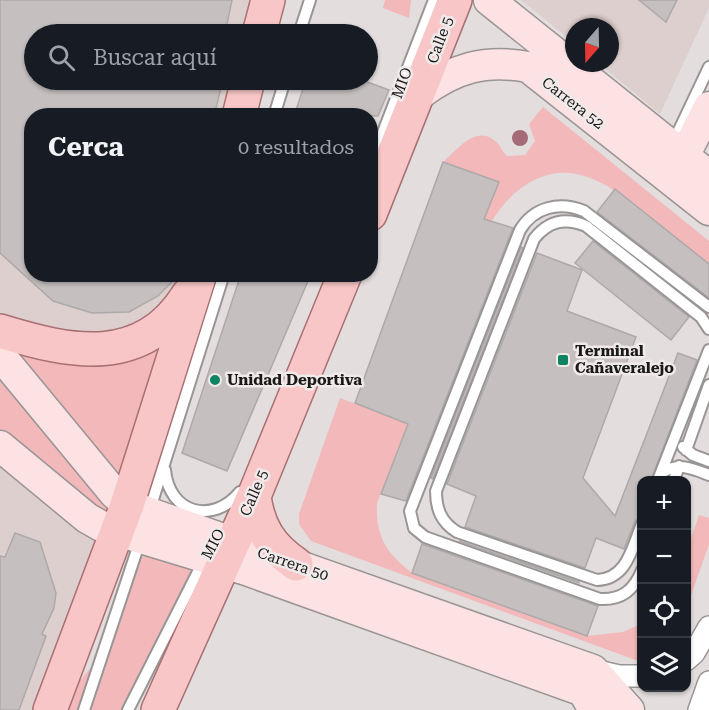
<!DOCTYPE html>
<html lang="es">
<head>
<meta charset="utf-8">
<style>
  body { margin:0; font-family:"Roboto Serif",serif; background:#242831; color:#f1f3f6 }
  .controls { position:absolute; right:18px; bottom:18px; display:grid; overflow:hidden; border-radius:12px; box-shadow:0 2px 4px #0004 }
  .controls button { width:54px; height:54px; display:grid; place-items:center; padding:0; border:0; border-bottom:2px solid #363941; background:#171b24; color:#f1f3f6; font:30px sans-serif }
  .compass { position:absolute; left:565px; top:18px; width:54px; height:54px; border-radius:50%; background:#171b24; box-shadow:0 2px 4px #0004; rotate:200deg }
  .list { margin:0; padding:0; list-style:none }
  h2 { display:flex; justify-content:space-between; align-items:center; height:78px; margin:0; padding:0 24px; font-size:26px }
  h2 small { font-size:20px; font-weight:400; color:#9ea1a6 }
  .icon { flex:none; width:33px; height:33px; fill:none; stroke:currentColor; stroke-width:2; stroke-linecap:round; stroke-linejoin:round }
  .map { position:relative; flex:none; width:709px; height:710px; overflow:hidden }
  .search { position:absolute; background:#171b24; box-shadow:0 2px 4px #0004; left:24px; top:24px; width:354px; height:66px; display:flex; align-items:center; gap:15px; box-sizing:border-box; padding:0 21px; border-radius:33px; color:#9ea1a6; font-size:22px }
  .panel { position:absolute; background:#171b24; box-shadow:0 2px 4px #0004; left:24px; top:108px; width:354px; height:174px; border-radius:24px }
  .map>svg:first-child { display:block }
</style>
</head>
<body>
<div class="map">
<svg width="709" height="710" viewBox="0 0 709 710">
  <rect width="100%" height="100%" fill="#e3dddd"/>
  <path fill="#decfcf" d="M 0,0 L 268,0 L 259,34 L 34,34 L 34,80 L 248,80 L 239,115 L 32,116 L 32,274 L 199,275 L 139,340 L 0,331 Z
    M 521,0 L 709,0 L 709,8 L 660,114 L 598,63 L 610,63 L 610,27 L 574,27 L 574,43 Z
    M 0,446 L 101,526 L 50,710 L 0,710 Z"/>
  <path fill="#f3b8b9" d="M 385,0 L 411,0 L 409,18 L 383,8 Z
    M 543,107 L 709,241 L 709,264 C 690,248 670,233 651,218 C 610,185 567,150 516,192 C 498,207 486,232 472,251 L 498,182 L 443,162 C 457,150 476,124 495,141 C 500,144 501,151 507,156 L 525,155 L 535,141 L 529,124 Z
    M 165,323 L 117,532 L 0,446 L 0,331 L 50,345 Z
    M 340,398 L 408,424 L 377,503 C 375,536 387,554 412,573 L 587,636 L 623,632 L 641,624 L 641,662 L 311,541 L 299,524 L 299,514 Z
    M 699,515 L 709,518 L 709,544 L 687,607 L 687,550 Z
    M 140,539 L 206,558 L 128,710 L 55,710 L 104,652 Z"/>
  <path fill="#c5bfbf" stroke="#aea9a9" stroke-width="1.5" d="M 0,0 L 232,0 L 225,34 L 34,34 L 34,80 L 223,80 L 214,116 L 32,116 L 32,274 L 180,274 L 158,296 L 129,312 L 92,313 L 53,301 L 0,253 Z
    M 639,0 L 677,0 L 666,22 Z
    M 306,80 L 362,80 L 389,90 L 378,116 L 294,116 Z
    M 443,162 L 499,182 L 484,219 L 513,228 L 406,501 L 381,494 L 408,424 L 355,403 Z
    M 615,189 L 709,264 L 709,298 L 597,212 Z
    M 593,241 L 689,317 L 671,340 L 575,263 Z
    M 521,247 L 523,248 L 433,479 L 431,478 Z
    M 537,253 L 582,270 L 567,311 L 636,337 L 583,478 L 615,516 L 678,353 L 697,360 L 651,480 L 642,480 L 642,517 L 635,521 L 624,549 L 596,538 L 585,568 L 465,527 L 476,496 L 447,484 Z
    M 241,274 L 311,274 L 227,471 L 182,453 Z
    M 15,533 L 40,542 L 56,593 L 54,608 L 42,634 L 46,636 L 19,710 L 0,710 L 0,556 L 5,557 Z
    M 459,541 L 579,582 L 579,583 Z
    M 422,544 L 598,606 L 587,636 L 412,573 Z"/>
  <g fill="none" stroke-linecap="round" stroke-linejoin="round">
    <g stroke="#9a9595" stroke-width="14">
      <path id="lane" d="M 299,34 L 310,0
        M 274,116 L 285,80
        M 672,145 L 709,67
        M 370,166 L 434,0
        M 683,447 L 693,455 L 709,461
        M 686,450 L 709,385
        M 165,470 C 169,514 213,525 240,492
        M 661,473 C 678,462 691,468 709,475
        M 658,480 L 709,350
        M 674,480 L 679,466
        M 149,512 L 224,274
        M 642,524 C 632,548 627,579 597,580 L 457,532 C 441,522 436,509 436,491 L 534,239 C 548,221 565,217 586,226 L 701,317 L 709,329
        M 642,570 C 634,590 622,600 600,599 L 425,537 L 414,528 L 410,511 L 520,230 C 534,207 559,201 584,211 L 709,307
        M 84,710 L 140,541
        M 128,710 L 204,560"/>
    </g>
    <g stroke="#9a9595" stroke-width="24">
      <path id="street" d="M 686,660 L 694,653 L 709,627
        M 593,670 L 619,676 L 642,676
        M 699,710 L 709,682"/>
    </g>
    <g stroke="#9a9595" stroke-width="33">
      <path id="secondary" d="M 489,0 L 709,176
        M 420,94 C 454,68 485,59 528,67 L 709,210
        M 675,174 L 709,107
        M 0,355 L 114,493 L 127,505 L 593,670 L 629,710
        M 0,446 L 87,518 L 101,526 L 246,570 L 583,691 L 594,710"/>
    </g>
    <g stroke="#a87072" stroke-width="36">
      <path id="primary" d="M 259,34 L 268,0
        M 239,116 L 248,80
        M 370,214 L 455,0
        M 0,331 C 71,353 142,368 188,295
        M 254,496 C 258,527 270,546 296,564
        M 50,710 L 127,505 L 200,274
        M 158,710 L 254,496 L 345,274"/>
    </g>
    <use href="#lane" stroke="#fff" stroke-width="10"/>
    <use href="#street" stroke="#fff" stroke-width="21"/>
    <use href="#secondary" stroke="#fce2e3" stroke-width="30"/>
    <use href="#primary" stroke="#f8c6c7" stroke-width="33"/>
  </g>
  <circle fill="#a46b76" cx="520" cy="138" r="8"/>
  <g fill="#0f8463" stroke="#f0eaea" stroke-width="2">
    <rect x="557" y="354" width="12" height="12" rx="3"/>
    <circle cx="215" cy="380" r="6"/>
  </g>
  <g text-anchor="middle" stroke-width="5" stroke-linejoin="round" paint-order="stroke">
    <g font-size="15" fill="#1a1818" stroke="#f0eaea">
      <text transform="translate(440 40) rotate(-70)" y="5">Calle 5</text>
      <text transform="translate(402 83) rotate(-69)" y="5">MIO</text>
      <text transform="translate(573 103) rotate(38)" y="5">Carrera 52</text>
      <text transform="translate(254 493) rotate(-67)" y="5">Calle 5</text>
      <text transform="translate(213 544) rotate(-62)" y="5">MIO</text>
      <text transform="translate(293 564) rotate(19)" y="5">Carrera 50</text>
    </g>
    <g font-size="15" font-weight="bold" fill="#1a1818" stroke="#f0eaea" text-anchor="start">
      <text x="575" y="356">Terminal<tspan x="575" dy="17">Cañaveralejo</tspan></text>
      <text x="227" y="385">Unidad Deportiva</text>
    </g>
  </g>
</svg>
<div class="controls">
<button>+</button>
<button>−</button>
<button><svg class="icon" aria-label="locate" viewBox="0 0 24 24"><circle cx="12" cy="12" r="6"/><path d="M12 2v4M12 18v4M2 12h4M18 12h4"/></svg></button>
<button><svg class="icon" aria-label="layers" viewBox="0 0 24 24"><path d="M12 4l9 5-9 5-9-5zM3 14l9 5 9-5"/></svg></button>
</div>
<svg class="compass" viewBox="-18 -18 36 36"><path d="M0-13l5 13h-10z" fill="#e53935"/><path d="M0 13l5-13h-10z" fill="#9ea1a6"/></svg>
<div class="search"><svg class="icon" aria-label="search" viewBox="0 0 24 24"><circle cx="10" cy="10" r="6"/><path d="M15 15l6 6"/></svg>Buscar aquí</div>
<section class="panel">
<h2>Cerca<small>0 resultados</small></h2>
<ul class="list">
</ul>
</section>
</div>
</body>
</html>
